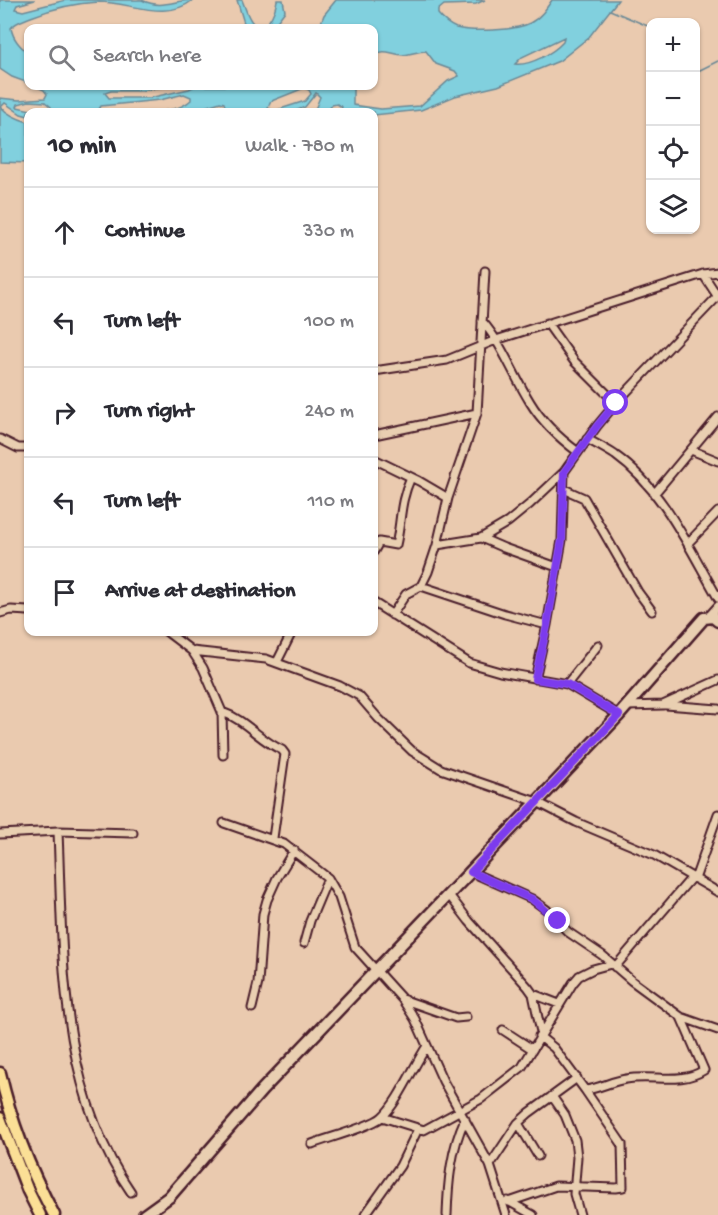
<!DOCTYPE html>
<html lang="en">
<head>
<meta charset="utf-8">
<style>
  body { margin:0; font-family:"Gochi Hand",sans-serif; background:#f2f2f3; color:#2b2b33 }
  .controls { position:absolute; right:18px; top:18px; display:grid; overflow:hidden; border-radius:12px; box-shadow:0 2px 4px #0004 }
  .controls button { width:54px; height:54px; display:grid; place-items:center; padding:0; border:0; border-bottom:2px solid #e1e1e2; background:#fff; color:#2b2b33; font:30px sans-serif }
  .stop { position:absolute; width:18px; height:18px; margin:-14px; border:4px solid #7c3aed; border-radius:50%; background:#fff }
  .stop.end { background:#7c3aed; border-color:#fff; box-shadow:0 2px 6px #0008 }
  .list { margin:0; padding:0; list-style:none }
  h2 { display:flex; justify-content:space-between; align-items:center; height:78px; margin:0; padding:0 24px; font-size:26px }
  h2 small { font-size:20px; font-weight:400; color:#7c7c81 }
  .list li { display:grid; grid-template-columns:39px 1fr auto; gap:18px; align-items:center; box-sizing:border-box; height:90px; padding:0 24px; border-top:2px solid #e1e1e2 }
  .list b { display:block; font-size:22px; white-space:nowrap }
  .list em { font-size:20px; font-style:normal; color:#7c7c81 }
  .icon { flex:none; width:33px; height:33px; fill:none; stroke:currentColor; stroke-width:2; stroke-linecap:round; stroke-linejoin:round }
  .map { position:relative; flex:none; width:718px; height:1215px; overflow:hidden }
  .search { position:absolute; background:#fff; box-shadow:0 2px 4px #0004; left:24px; top:24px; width:354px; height:66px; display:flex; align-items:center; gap:15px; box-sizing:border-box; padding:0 21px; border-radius:12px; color:#7c7c81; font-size:22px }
  .panel { position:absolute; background:#fff; box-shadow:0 2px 4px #0004; left:24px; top:108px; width:354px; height:528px; border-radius:12px }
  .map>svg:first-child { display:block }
</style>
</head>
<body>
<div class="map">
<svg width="718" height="1215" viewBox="0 0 718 1215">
  <rect width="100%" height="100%" fill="#eacaaf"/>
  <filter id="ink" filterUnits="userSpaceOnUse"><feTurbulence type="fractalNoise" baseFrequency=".0167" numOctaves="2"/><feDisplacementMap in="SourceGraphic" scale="12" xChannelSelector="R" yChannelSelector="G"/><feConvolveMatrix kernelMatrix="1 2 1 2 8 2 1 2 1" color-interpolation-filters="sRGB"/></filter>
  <g filter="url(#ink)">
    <path fill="#81d0de" stroke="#6b8996" stroke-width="1.5" fill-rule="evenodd" d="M 0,0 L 35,0 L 17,5 L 15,9 L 23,11 L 66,0 L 142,0 C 162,10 174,0 193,0 C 166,22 130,2 99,2 C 77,3 51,9 31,17 C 24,20 15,22 11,28 C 13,39 20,46 28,53 L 28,83 L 12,77 L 0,69 Z
      M 237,0 L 242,0 C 245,7 247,16 252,22 C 265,38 276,10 277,0 L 283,0 L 285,11 L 272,28 L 244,28 L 244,23 Z
      M 336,0 L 485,0 L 476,4 L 444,5 L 438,10 L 438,14 C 443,20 449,25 456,28 C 472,32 515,31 530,23 C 540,18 546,9 552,0 L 618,0 L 589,37 L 559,61 L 498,86 L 455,96 L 421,110 L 374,115 L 374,112 L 339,112 L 342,107 L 337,104 L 332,105 L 327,112 L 314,112 L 320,97 L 316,93 L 305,107 L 293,112 L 212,112 L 225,106 L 224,103 L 220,102 L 189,112 L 148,112 C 162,111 179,111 191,100 L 191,97 L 184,94 L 160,100 L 101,106 L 99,109 L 100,112 L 42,112 L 49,110 L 51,107 L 45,102 L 29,101 L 18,104 L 17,107 L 40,112 L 28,112 L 28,116 L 21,114 L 5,103 L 1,107 C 8,115 18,119 28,122 L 28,163 L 0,162 L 0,98 L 19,100 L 45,98 L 47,94 L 44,90 L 35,86 L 168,86 L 142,91 L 111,91 L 105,93 L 109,98 L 149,98 L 189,89 L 195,86 L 353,86 L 353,105 L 381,109 L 420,106 L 448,81 L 459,76 L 455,71 L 436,64 L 426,51 C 417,51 410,55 402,55 C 390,54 385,48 374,55 L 374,28 L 319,28 L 324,15 ZM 564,37 L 563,42 C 553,53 530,66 515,64 L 522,57 ZM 304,88 L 309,90 L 311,94 L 305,101 L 274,111 L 268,108 L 270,102 L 274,100 Z"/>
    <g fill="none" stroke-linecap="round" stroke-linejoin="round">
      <path stroke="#6b8996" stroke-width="1.5" d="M 610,10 L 650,27
        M 696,72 L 718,61"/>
      <g stroke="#4a1f2b" stroke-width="11">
        <path id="street" d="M 703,274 L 718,297
          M 482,321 C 503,345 513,375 530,402 C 542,422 559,438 578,452
          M 547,323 L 574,361 L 616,403
          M 374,371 L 447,360 L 496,340 L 703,274 L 718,272
          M 374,435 L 477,413
          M 0,439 L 18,448 L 28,448
          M 587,439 C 596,444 606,449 615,455 C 664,490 689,548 718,598
          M 691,450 L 718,461
          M 374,459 L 419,481 L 448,498
          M 564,489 L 584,498 L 638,592 L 652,611
          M 654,494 L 718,417
          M 481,538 L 504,548 L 557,567
          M 688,543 L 718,512
          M 437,545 L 481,538 L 508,522 L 530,504 L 564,472 L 597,426 L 616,403 L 717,297
          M 374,551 L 379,542 L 396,545 C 402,519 399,504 411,477
          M 421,586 L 505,614 L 547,625
          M 374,603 L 469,663 L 500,672 L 567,684 L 619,715
          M 0,613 L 11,610 L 28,611
          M 392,615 L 406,594 L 421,586 L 428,572 L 437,545 L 448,498 L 477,413 L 485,271
          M 709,616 L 718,606
          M 167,632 L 192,651 L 266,659 L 340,686 L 359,696 L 378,718 L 412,751 L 441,769 L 537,802 L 576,822 L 654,855 L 718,892
          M 192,651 L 203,668 L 222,712 L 223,755
          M 277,662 L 292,632
          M 535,679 L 547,625 L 562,540 L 564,472
          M 567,684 L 598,645
          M 666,705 L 718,709
          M 627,706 L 663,705 L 718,680
          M 222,712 C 246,720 260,741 282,750 L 285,754 L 273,838
          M 224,823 L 284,844 L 328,878 L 339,897 L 355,947 L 402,999 L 415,1019 L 443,1081 L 490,1165 L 506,1215
          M 58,831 L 133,833
          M 0,834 L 58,831 C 63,953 58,1087 131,1192
          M 471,872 L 532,899 L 547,910 L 568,932 L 602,955 L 632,981 L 681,1017 L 718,1030
          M 695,879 L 718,814
          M 449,895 L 469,921 L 528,987 L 533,994 L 541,1032
          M 304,943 L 310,921 L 328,878
          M 615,967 L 692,877
          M 533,994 L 559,1004
          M 402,999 L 456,1018 L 466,1017
          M 252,1008 L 258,983 L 263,914 L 267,900 L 277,878 L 294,850
          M 503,1030 L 532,1049
          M 539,1036 L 554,1048 L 585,1090 C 598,1089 612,1081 626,1079 C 652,1074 681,1085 704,1070 L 681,1017
          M 552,1096 L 565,1115 L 575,1140 L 577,1157 L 574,1194 L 580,1215
          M 382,1117 L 424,1130 L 481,1099 L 522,1067 L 573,983 L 579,976 L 593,969 L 611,964
          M 518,1123 L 538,1156
          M 312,1144 C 328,1138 372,1126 382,1117 C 398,1103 414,1065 427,1046
          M 490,1165 L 518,1123 L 529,1113 L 577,1078
          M 508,1201 L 533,1215
          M 509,1202 L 556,1186 L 616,1188 L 623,1187 L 622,1144 L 585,1090
          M 365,1215 L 400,1166 L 418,1129
          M 447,1215 C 448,1182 451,1149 465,1119"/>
      </g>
      <g stroke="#4a1f2b" stroke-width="15">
        <path id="secondary" d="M 144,1215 L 169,1197 L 262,1090 L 537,802 L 619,715 L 704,618 L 713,617 L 718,621"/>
      </g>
      <g stroke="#4a1f2b" stroke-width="15">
        <path id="primary" d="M 0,1073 C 11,1122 30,1170 54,1215
          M 0,1118 L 28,1191 L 40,1215"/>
      </g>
      <use href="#street" stroke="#e9cfb1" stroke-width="7"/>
      <use href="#secondary" stroke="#e9cfb1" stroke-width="10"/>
      <use href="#primary" stroke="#fbdf96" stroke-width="10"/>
    </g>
  </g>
  <g fill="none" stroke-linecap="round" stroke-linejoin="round" filter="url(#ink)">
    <path stroke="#7c3aed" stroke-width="8" d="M 558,921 L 532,899 L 471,872 L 619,715 L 567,684 L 535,679 L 547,626 L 562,540 L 564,472 L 597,426 L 616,403"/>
  </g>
</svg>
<div class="controls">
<button>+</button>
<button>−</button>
<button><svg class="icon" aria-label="locate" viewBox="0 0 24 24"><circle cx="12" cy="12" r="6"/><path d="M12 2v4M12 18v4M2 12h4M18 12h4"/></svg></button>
<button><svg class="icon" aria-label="layers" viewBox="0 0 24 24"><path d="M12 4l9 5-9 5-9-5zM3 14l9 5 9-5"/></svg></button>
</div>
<div class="stop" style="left:616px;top:403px"></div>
<div class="stop end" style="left:558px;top:921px"></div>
<div class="search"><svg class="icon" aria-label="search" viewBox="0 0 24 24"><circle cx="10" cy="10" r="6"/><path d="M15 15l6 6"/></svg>Search here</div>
<section class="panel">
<h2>10 min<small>Walk · 780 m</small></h2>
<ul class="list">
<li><svg class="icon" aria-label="ahead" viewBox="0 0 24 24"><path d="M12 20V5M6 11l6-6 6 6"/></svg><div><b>Continue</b></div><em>330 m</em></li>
<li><svg class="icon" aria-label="left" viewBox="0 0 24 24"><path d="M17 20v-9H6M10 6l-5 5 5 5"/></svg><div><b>Turn left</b></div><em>100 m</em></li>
<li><svg class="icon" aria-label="right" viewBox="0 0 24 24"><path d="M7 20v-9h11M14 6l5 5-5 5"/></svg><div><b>Turn right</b></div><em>240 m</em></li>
<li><svg class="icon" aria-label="left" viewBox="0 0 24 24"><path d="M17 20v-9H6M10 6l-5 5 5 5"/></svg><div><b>Turn left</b></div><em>110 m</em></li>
<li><svg class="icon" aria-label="arrive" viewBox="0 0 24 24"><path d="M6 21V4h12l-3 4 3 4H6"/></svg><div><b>Arrive at destination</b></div></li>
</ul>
</section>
</div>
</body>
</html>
